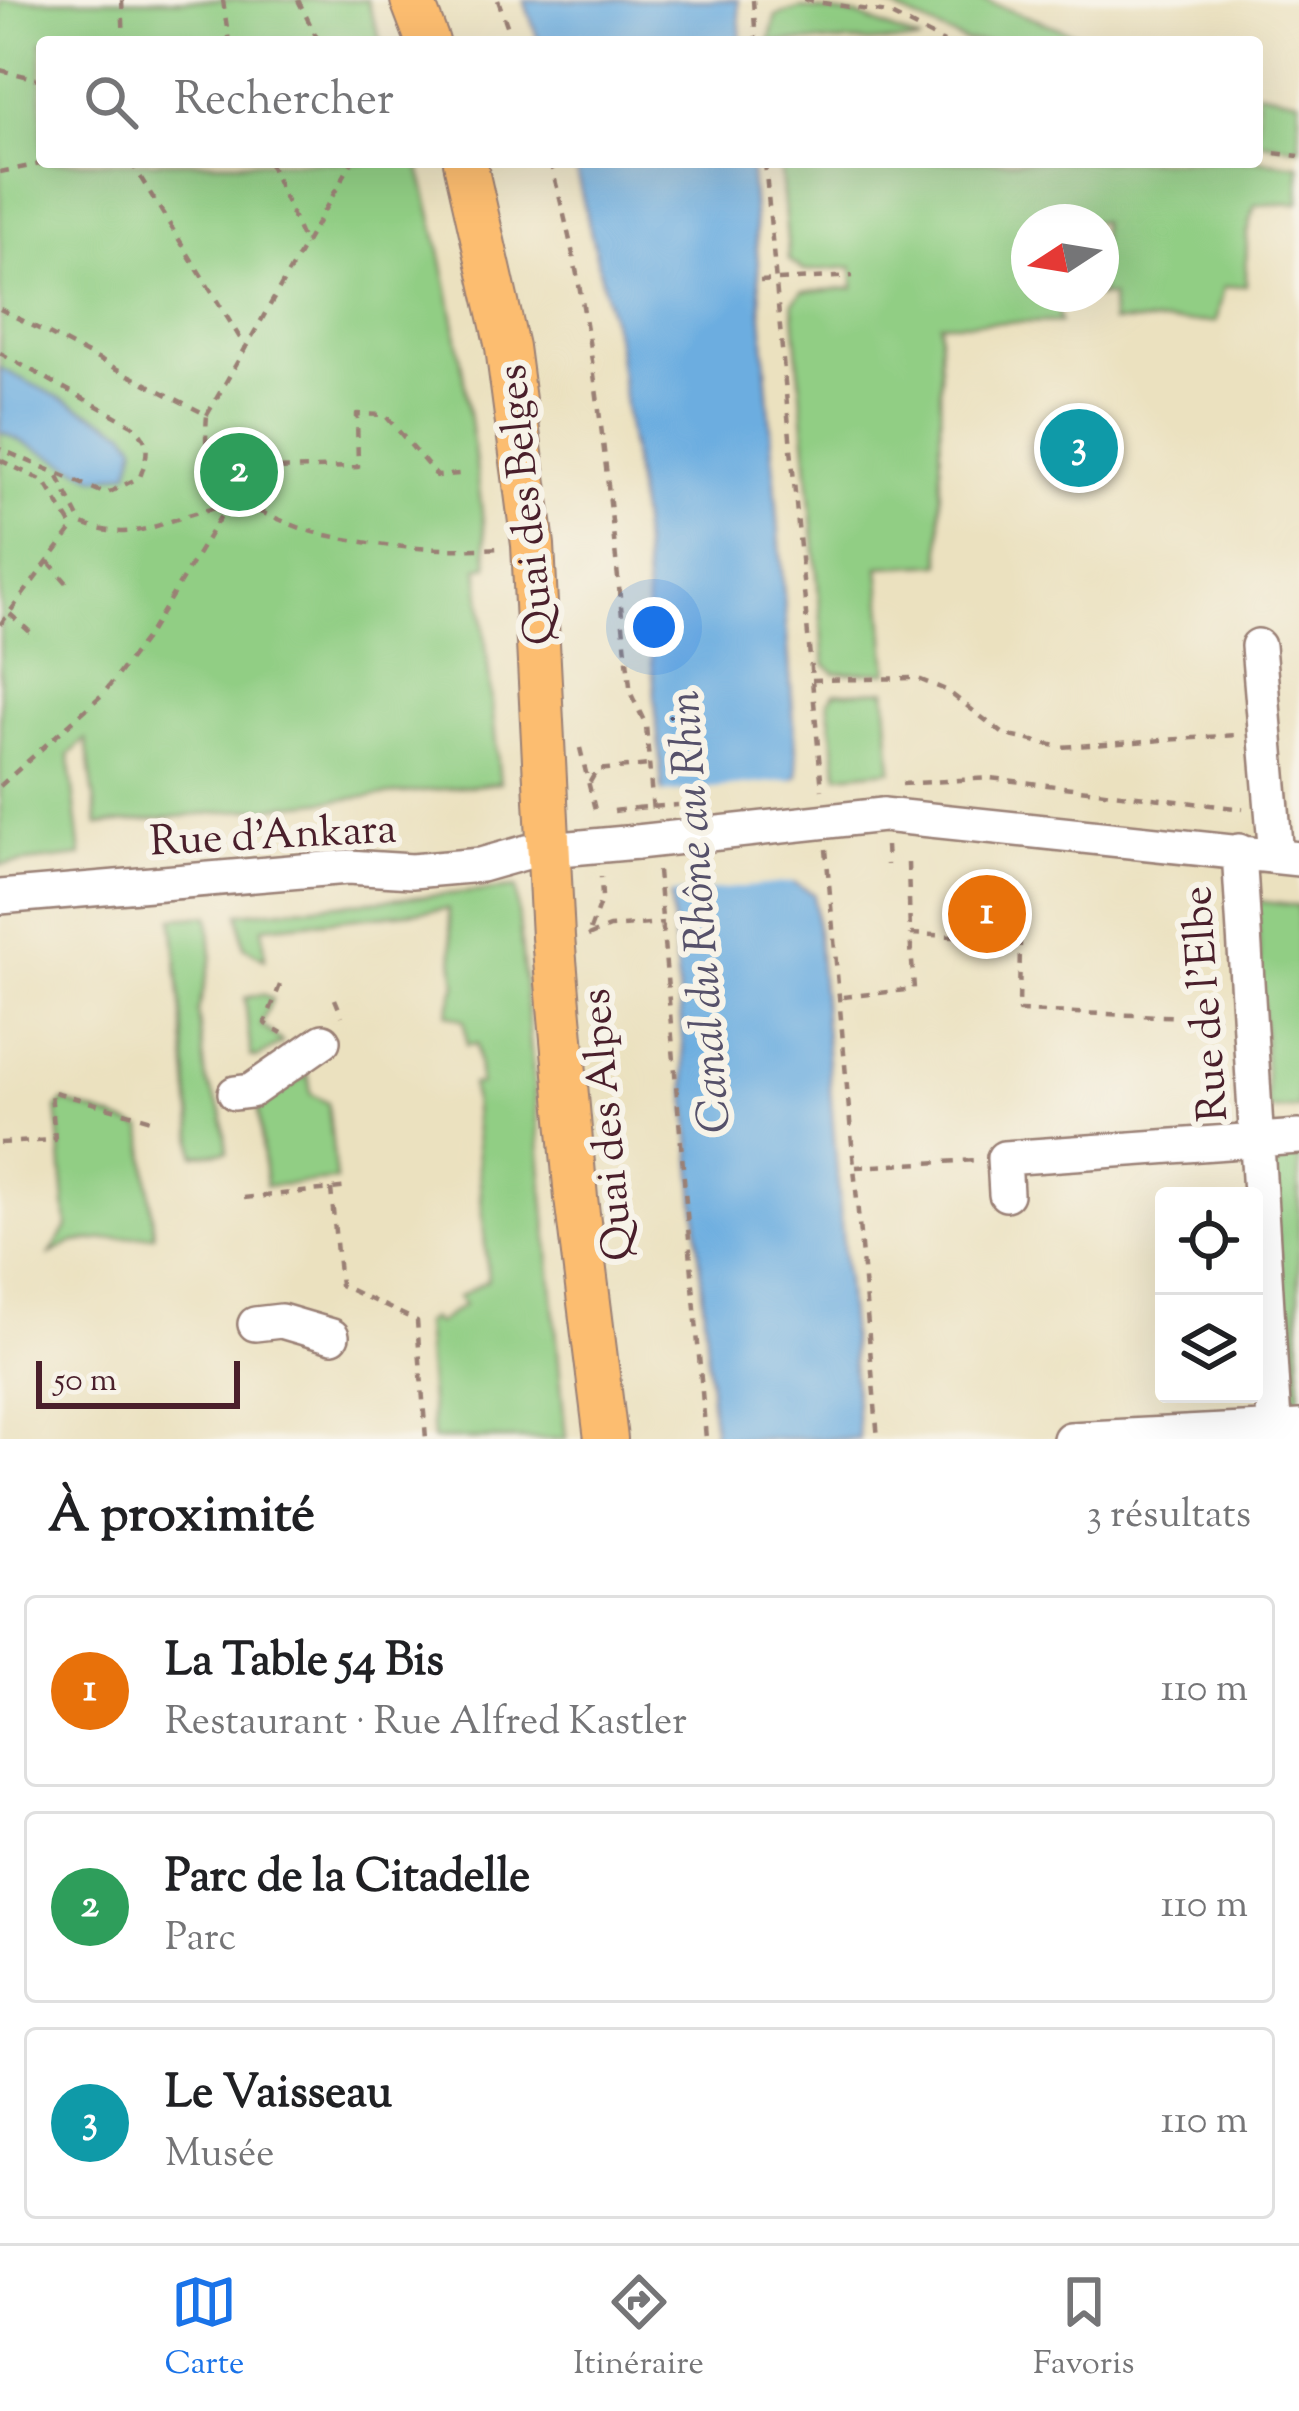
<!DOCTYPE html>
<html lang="fr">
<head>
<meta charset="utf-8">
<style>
  body { margin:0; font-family:"Sorts Mill Goudy",serif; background:#f6f6f6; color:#202124 }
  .controls { position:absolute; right:36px; bottom:36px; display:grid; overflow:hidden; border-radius:12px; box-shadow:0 12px 48px #0002 }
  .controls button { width:108px; height:108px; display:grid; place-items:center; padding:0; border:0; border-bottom:3px solid #e0e0e0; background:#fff; color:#202124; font:60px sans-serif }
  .compass { position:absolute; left:1011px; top:204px; width:108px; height:108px; border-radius:50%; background:#fff; box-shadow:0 12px 48px #0002; rotate:258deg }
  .scale { position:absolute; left:36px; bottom:30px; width:204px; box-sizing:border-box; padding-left:12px; border:6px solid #4a1f2b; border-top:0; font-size:33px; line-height:42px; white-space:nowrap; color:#4a1f2b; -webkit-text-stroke:9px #f7f3e8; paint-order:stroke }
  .you { position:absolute; left:654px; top:627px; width:42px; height:42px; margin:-30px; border:9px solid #fff; border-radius:50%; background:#1a73e8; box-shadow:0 0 0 18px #1a73e833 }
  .badge { display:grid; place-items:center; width:78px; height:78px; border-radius:50%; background:#1a73e8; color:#fff; font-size:39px; font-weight:700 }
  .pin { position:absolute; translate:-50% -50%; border:6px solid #fff; box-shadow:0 3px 12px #0006 }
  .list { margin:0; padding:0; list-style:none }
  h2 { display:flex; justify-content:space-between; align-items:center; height:156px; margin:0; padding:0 48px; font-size:51px }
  h2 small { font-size:39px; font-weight:400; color:#757577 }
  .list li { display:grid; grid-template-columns:78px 1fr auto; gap:36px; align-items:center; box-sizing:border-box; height:192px; margin:0 24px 24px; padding:0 24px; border:3px solid #e0e0e0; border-radius:12px }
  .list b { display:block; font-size:45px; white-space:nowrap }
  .list p { margin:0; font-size:39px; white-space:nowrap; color:#757577 }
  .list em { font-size:39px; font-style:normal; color:#757577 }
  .icon { flex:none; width:66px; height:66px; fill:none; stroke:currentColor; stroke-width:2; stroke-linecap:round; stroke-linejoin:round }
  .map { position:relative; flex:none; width:1299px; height:1439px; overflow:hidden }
  .search { position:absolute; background:#fff; box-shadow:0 12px 48px #0002; left:36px; right:36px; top:36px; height:132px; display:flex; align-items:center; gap:30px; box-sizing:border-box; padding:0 42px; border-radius:12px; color:#757577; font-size:45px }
  .sheet { height:804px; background:#fff }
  nav { display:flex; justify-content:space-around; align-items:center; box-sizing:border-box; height:168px; border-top:3px solid #e0e0e0; background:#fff; font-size:33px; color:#757577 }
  nav a { display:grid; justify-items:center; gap:6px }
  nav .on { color:#1a73e8 }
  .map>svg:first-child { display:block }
</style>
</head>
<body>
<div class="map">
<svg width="1299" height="1439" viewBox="0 0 1299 1439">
  <rect width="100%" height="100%" fill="#f7f3e8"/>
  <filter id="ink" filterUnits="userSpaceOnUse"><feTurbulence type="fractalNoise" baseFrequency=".00833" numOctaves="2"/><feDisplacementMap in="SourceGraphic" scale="24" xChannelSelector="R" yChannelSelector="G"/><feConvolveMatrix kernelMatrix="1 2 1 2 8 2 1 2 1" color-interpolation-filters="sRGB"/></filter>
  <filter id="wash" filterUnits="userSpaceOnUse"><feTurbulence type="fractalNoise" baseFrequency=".004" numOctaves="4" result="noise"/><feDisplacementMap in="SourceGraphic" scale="48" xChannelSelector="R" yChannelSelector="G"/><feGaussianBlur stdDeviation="2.7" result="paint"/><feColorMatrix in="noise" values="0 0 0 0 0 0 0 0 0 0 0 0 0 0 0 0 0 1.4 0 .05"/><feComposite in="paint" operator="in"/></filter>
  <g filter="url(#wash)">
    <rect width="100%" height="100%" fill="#ebe1bf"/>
    <path fill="#91ce84" stroke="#6e7658" stroke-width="3" fill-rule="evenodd" d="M 0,0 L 367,0 L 381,42 L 42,42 L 42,162 L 418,162 C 455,296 473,428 488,566 L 478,568 L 500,783 L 98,825 L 86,739 L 69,755 L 81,856 L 0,865 Z
      M 876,0 L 983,0 L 1097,42 L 966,42 Z
      M 801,8 L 859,16 L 921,42 L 769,42 L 776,16 Z
      M 1257,91 L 1299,99 L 1299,148 L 1257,141 Z
      M 1257,160 L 1299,165 L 1299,203 L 1255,205 L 1247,235 L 1246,285 L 1224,287 L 1216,322 L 1112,322 L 1111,296 L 1054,297 L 1060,322 L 940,323 L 941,564 L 879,567 L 888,672 L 835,673 L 825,664 L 793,302 L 802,292 L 854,288 L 852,267 L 804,271 L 789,260 L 780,162 ZM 1029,222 L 1101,222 L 1101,294 L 1029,294 Z
      M 886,690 L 892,770 L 838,775 L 828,701 L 835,693 Z
      M 516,888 L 566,1439 L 433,1439 L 424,1323 L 431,1318 L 436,1324 L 464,1305 L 458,1297 L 488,1280 L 472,1085 L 480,1084 L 477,1044 L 467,1045 L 464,1020 L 447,1014 L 456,984 L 448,909 L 263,927 L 265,959 L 244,947 L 239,913 Z
      M 1256,901 L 1299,906 L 1299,1108 L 1268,1110 Z
      M 209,915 L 212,957 L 198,1011 L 206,1080 L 222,1113 L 227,1152 L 195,1155 L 173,918 Z
      M 263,994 L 272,999 L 261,1025 L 282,1042 L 257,1058 L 251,1057 L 245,998 Z
      M 308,1074 L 311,1094 L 328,1103 L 336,1180 L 266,1186 L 258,1108 Z
      M 64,1101 L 143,1129 L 154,1235 L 74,1242 L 50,1254 L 67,1227 L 57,1108 Z
      M 1270,1146 L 1299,1146 L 1299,1414 L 1287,1415 Z"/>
    <path fill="#6cade0" stroke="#5b6686" stroke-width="3" d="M 524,0 L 738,0 L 741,42 L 539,42 Z
      M 574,162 L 750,162 L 798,776 L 789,784 L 794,883 L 814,894 L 859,1439 L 714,1439 L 641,523 L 616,339 Z
      M 0,368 L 126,431 L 136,445 L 129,472 L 97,478 L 0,431 Z"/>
    <path fill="#ebe1bf" d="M 804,773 L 795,786 L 800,880 L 819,890 L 796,882 L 663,895 L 653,794 L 793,780 Z"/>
  </g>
  <g filter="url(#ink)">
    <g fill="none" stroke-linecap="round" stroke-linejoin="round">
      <g stroke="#9a8075" stroke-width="38">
        <path id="minor" d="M 1258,646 L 1276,856
          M 883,815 L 1299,859
          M 1239,851 L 1275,1439
          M 0,897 L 348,867 L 412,871 L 481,865 L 527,852 L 637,842
          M 235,1093 L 251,1091 L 323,1041
          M 1006,1194 L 1004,1158 L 1299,1137
          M 255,1324 L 281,1321 L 332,1336
          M 1070,1439 L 1299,1427"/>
      </g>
      <g stroke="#9a8075" stroke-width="46">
        <path id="major" d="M 412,0 L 428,42
          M 465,162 L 507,347 L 533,545 L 553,937 L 576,1198 L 606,1439"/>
      </g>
      <path stroke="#9a8075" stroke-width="4.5" stroke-dasharray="9 9" stroke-linecap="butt" d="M 122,0 L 124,42
        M 223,0 L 229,42
        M 298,0 L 319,42
        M 498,0 L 513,42
        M 753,0 L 756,42
        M 804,0 L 887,13 L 944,42
        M 0,70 L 42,80
        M 1257,151 L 1299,156
        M 131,162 L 245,346
        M 269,162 L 305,245
        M 550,162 C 600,336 609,515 631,694 L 646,725 L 653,812
        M 765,162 L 822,790
        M 0,172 L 51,162
        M 760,281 L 853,276
        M 0,309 L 207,415 C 204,452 208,475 227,506
        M 0,353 L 132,425 C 152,441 148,455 140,477 L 106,494 L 0,449
        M 207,415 L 352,162
        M 0,460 L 45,482 L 73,528 L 0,625
        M 58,477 L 82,524 C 143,547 168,513 225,507 C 255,503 286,526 314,532 C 373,547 438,552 499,548
        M 251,510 L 272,469 L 358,467 L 357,414 L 385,415 L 437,476 L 459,474
        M 49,562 L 67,583
        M 10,614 L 30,632
        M 812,680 L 916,678 L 946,690 L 1005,735 L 1061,747 L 1237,735
        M 580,748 L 597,818
        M 590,782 L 597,770 L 649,765
        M 902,784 L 990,778 L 1243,809
        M 0,786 L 104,693 L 148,635 L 227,506
        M 614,811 L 636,808
        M 886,846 L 887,865
        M 826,849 L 878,1439
        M 908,863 L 910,934 L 1020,939 L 1019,1011 L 1219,1018
        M 658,871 L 706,1439
        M 590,930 L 602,897 L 601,877
        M 588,936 L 609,927 L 663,923
        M 280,985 L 265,1023 L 282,1033
        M 843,997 L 914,989 L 910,934
        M 335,999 L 342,1016
        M 0,1143 L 55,1140 L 51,1091 L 155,1121
        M 856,1167 L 975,1160
        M 331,1189 L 340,1285 L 417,1321 L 426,1439
        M 244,1198 L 350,1187"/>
      <use href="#minor" stroke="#fff" stroke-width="33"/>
      <use href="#major" stroke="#fcbd6f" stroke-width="42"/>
      <g stroke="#9a8075" stroke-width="38" stroke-linecap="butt">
        <path id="minor-bridge" d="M 637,842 L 883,815"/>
      </g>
      <path stroke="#9a8075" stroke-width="4.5" stroke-dasharray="9 9" stroke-linecap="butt" d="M 636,808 L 678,805"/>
      <use href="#minor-bridge" stroke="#fff" stroke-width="33"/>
    </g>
  </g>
  <g text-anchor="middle" stroke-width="12" stroke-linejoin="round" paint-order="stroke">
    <g font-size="42" fill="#4a1f2b" stroke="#f7f3e8">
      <text transform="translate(524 505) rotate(-96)" y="15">Quai des Belges</text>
      <text transform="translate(273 833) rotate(-3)" y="15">Rue d'Ankara</text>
      <text transform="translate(1203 1004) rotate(-94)" y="15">Rue de l'Elbe</text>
      <text transform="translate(605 1125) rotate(-95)" y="15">Quai des Alpes</text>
    </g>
    <g font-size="45" font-style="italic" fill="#56516a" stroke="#f7f3e8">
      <text transform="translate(697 912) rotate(-94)" y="16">Canal du Rhône au Rhin</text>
    </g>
  </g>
</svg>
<div class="controls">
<button><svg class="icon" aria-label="locate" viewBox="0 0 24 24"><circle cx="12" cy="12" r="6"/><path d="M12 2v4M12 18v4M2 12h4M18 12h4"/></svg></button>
<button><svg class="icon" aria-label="layers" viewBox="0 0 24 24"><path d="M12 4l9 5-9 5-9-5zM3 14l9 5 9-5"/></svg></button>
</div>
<svg class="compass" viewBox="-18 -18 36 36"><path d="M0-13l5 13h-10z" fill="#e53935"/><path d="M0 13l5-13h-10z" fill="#757577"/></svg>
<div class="scale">50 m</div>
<div class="you"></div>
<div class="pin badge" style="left:987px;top:914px;background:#e8710a">1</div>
<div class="pin badge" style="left:239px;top:472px;background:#2e9e5b">2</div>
<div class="pin badge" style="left:1079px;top:448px;background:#0f9aa8">3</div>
<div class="search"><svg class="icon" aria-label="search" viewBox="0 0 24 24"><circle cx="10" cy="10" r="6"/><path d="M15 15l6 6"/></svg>Rechercher</div>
</div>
<section class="sheet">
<h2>À proximité<small>3 résultats</small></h2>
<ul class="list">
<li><span class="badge" style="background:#e8710a">1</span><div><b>La Table 54 Bis</b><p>Restaurant · Rue Alfred Kastler</p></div><em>110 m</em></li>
<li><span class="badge" style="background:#2e9e5b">2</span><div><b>Parc de la Citadelle</b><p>Parc</p></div><em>110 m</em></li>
<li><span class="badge" style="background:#0f9aa8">3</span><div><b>Le Vaisseau</b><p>Musée</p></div><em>110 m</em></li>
</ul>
</section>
<nav>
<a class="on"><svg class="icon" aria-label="map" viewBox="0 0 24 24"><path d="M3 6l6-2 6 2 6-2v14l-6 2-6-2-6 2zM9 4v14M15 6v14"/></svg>Carte</a>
<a><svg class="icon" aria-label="directions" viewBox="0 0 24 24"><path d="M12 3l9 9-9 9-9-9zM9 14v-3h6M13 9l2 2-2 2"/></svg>Itinéraire</a>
<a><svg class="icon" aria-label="saved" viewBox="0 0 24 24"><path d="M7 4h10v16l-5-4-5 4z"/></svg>Favoris</a>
</nav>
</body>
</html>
